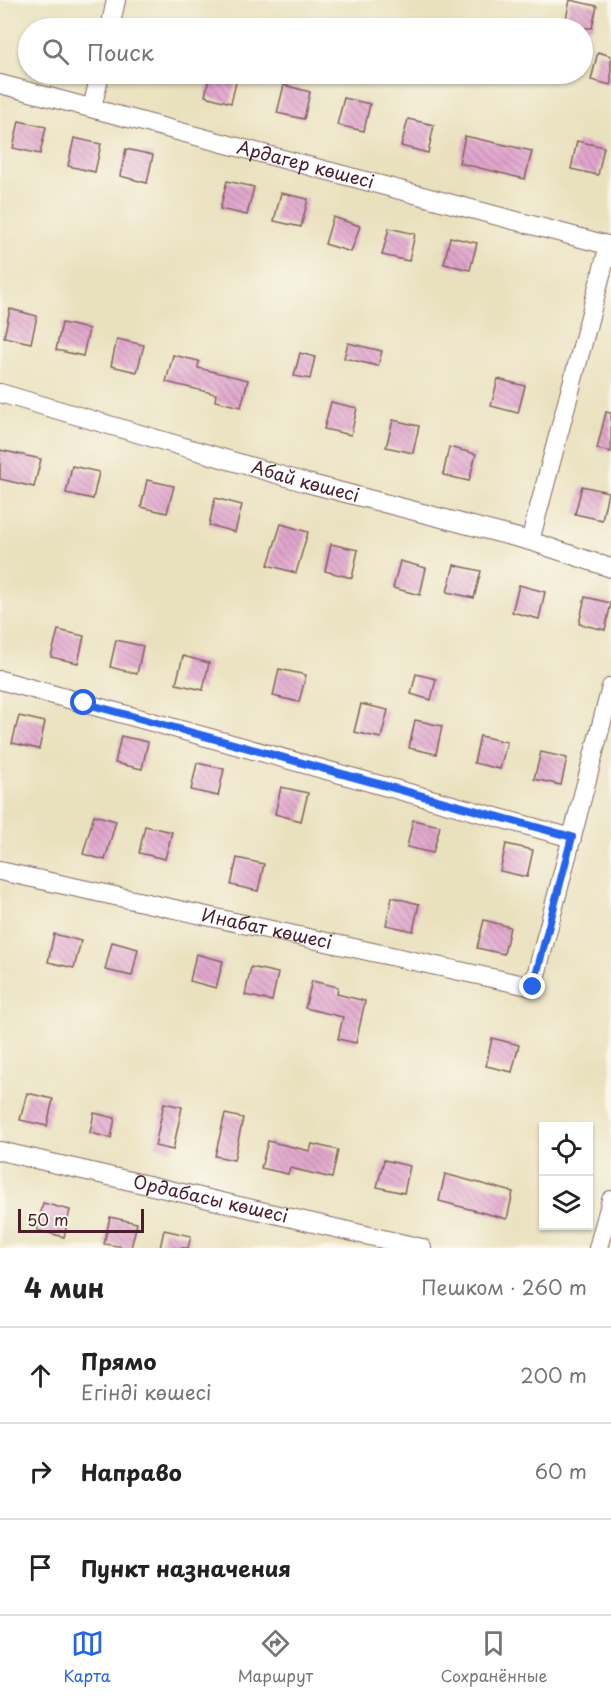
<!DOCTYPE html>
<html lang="ru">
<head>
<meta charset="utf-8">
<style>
  body { margin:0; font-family:"Playpen Sans",sans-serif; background:#f6f6f6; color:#222 }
  .controls { position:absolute; right:18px; bottom:18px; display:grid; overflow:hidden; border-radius:0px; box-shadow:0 2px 4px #0004 }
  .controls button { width:54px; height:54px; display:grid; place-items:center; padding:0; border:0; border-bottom:2px solid #e0e0e0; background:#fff; color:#222; font:30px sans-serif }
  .scale { position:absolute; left:18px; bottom:15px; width:126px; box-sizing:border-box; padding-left:6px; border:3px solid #4a1f2b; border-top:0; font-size:16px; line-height:21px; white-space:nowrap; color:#4a1f2b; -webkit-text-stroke:4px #fbf7ec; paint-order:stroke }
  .stop { position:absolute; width:18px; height:18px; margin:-14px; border:4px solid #2563eb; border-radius:50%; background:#fff }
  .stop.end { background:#2563eb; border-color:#fff; box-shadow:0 2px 6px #0008 }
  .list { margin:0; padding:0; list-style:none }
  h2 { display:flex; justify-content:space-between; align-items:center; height:78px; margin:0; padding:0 24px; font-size:26px }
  h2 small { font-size:20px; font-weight:400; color:#767676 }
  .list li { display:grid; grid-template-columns:39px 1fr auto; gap:18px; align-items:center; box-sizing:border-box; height:96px; padding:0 24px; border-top:2px solid #e0e0e0 }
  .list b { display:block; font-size:22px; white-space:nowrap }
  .list p { margin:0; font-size:20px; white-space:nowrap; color:#767676 }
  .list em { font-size:20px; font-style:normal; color:#767676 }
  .icon { flex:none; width:33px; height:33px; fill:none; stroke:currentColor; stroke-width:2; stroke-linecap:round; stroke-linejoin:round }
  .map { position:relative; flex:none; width:611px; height:1248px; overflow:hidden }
  .search { position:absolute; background:#fff; box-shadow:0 2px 4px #0004; left:18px; right:18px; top:18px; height:66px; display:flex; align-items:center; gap:15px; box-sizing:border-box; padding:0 21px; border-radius:33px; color:#767676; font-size:22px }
  .sheet { height:366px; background:#fff }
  nav { display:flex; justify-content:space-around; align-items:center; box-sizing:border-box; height:84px; border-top:2px solid #e0e0e0; background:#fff; font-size:16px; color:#767676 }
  nav a { display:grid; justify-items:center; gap:3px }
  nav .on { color:#2563eb }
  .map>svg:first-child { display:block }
</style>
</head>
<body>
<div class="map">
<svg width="611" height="1248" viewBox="0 0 611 1248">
  <defs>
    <pattern id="building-back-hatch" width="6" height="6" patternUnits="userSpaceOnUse" patternTransform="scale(1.5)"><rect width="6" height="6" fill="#e1a6cd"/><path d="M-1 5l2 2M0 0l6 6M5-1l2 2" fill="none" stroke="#b887a7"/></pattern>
  </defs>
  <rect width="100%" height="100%" fill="#fbf7ec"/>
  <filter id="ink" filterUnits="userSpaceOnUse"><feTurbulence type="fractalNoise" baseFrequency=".0167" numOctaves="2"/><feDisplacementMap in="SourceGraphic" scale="12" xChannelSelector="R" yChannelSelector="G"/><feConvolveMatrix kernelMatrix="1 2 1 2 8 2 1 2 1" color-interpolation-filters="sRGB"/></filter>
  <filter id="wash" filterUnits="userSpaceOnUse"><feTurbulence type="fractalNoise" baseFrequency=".008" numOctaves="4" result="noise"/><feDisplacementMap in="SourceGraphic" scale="24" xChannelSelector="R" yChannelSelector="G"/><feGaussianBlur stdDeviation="1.35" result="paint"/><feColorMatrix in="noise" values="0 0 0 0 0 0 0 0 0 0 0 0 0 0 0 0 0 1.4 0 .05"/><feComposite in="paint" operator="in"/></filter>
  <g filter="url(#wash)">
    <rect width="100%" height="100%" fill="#e9e1be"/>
    <g id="blocks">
      <path fill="url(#building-back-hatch)" d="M 570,0 L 597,6 L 592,28 L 564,28 Z
        M 598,52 L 611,56 L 611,85 L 591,80 Z
        M 210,74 L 238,74 L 231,103 L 205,96 Z
        M 284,85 L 310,92 L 304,119 L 277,113 Z
        M 344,98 L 370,104 L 364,131 L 337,125 Z
        M 408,119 L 434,125 L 428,153 L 401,146 Z
        M 19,121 L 46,127 L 40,154 L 13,148 Z
        M 465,136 L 532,151 L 525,179 L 459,163 Z
        M 74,138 L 101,144 L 95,172 L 68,166 Z
        M 577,141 L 604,147 L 598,175 L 571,169 Z
        M 126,149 L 153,155 L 147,183 L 120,176 Z
        M 227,181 L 254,187 L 247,215 L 220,209 Z
        M 281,193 L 308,199 L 301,227 L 274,221 Z
        M 333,217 L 360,226 L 351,252 L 325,244 Z
        M 389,228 L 415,234 L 409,261 L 382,255 Z
        M 450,237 L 477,243 L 470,270 L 444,264 Z
        M 10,309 L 37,316 L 31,343 L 4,337 Z
        M 62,323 L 89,329 L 83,356 L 56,350 Z
        M 117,339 L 144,345 L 137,372 L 111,366 Z
        M 348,343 L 382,351 L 378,366 L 344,358 Z
        M 300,353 L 315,357 L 310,379 L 294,376 Z
        M 173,355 L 199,361 L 198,368 L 248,380 L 241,407 L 215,401 L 216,394 L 166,382 Z
        M 498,379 L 525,386 L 518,413 L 491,406 Z
        M 331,402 L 357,408 L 351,435 L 324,429 Z
        M 606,412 L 611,413 L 611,452 L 597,449 Z
        M 393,420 L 419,426 L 413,453 L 386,447 Z
        M 449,447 L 476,454 L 469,481 L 443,475 Z
        M 0,450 L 41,459 L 34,487 L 0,479 Z
        M 72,466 L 99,472 L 93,499 L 66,493 Z
        M 147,480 L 174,486 L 167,513 L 141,507 Z
        M 582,486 L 608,492 L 602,520 L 575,514 Z
        M 215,498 L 242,505 L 235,532 L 209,525 Z
        M 281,524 L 308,532 L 296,573 L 268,565 Z
        M 331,544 L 358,550 L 352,578 L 325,571 Z
        M 400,561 L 426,568 L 420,595 L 393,588 Z
        M 454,565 L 481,571 L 474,598 L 447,592 Z
        M 519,585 L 545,592 L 539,619 L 512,612 Z
        M 585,597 L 611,603 L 605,630 L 579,624 Z
        M 58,630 L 84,636 L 78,663 L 51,657 Z
        M 116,640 L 143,646 L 137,674 L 110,667 Z
        M 183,656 L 209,663 L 203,690 L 176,684 Z
        M 279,669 L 306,675 L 299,702 L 273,696 Z
        M 416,674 L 436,679 L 431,700 L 411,694 Z
        M 361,704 L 388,710 L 381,738 L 354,732 Z
        M 19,716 L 45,722 L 39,749 L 12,743 Z
        M 415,720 L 442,726 L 436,754 L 409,748 Z
        M 121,736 L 148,742 L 142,769 L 115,763 Z
        M 480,736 L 507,742 L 500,769 L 474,763 Z
        M 541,752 L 567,758 L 561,785 L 534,779 Z
        M 197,763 L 224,769 L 218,796 L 191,790 Z
        M 281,787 L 308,793 L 301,821 L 275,814 Z
        M 94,815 L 116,821 L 105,860 L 83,854 Z
        M 413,820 L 440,826 L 433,853 L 407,847 Z
        M 145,826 L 172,832 L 165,859 L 139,853 Z
        M 506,844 L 533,850 L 527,877 L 500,871 Z
        M 237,858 L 264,864 L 258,891 L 231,885 Z
        M 392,897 L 419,904 L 413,931 L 386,925 Z
        M 484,920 L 510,927 L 504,954 L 477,948 Z
        M 54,934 L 81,941 L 74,968 L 48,962 Z
        M 112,942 L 138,949 L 132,976 L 105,970 Z
        M 196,954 L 223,961 L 216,988 L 190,981 Z
        M 251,967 L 278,973 L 272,1001 L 245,995 Z
        M 312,981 L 338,987 L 337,994 L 365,1001 L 356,1043 L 338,1039 L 343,1017 L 305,1008 Z
        M 492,1038 L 519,1045 L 512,1072 L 486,1066 Z
        M 27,1093 L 53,1099 L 47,1126 L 20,1120 Z
        M 164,1103 L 182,1107 L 173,1150 L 155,1146 Z
        M 94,1113 L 115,1118 L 111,1138 L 90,1133 Z
        M 225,1114 L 243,1118 L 234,1160 L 215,1156 Z
        M 268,1141 L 310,1151 L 312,1144 L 338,1150 L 332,1178 L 290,1168 L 288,1174 L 261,1168 Z
        M 384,1160 L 410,1166 L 404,1193 L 377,1187 Z
        M 445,1174 L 513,1192 L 507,1219 L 439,1201 Z
        M 43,1203 L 70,1210 L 64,1237 L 37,1230 Z
        M 110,1217 L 137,1223 L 131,1248 L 104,1244 Z
        M 164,1230 L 191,1236 L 188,1248 L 160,1248 Z"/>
    </g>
  </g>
  <g filter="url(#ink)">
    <use href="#blocks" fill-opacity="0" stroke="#82635e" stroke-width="1.5"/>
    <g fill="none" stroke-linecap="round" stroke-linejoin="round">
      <g stroke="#82635e" stroke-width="20">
        <g id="minor">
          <path d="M 110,28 L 116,0"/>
          <path id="s1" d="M 0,84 L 611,246"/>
          <path d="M 92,108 L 100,74"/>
          <path id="s2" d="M 0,393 L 307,483 L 530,541 L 611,568"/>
          <path d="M 530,541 L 609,245"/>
          <path d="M 0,680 L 572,838"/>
          <path id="s3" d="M 0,871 L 533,987 L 611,687"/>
          <path id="s4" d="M 0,1151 L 422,1248"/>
          <path d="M 598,1248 L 611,1200"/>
        </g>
      </g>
      <use href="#minor" stroke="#fff" stroke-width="18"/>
    </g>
  </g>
  <g fill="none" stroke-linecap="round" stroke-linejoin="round" filter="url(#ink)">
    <path stroke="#2563eb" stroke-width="8" d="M 84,703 L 572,837 L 533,987"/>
  </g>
  <g text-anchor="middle" stroke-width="4.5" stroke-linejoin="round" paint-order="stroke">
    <g font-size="18" fill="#4a1f2b" stroke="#fbf7ec">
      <text dy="6" stroke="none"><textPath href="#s1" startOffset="316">Ардагер көшесі</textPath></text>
      <text dy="6" stroke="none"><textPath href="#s2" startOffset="318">Абай көшесі</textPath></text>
      <text dy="6" stroke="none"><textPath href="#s3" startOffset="273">Инабат көшесі</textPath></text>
      <text dy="6" stroke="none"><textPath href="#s4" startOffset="216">Ордабасы көшесі</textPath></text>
    </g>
  </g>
</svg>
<div class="controls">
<button><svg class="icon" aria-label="locate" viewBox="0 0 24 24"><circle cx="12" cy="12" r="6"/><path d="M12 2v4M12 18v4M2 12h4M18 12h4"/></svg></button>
<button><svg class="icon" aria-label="layers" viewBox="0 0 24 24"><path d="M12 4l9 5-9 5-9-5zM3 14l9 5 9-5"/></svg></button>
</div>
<div class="scale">50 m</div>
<div class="stop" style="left:84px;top:703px"></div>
<div class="stop end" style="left:533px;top:987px"></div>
<div class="search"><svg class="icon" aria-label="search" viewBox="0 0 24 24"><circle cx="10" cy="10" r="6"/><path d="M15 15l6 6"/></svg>Поиск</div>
</div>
<section class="sheet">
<h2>4 мин<small>Пешком · 260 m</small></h2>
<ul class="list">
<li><svg class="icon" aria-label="ahead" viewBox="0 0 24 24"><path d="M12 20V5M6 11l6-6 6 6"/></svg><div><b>Прямо</b><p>Егінді көшесі</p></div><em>200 m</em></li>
<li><svg class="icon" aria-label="right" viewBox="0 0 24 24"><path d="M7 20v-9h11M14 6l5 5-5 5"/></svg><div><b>Направо</b></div><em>60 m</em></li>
<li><svg class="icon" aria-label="arrive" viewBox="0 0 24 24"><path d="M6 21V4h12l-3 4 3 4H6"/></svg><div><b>Пункт назначения</b></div></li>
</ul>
</section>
<nav>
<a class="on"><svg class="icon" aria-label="map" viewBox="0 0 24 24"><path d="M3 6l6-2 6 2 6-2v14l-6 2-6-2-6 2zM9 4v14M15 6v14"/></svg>Карта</a>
<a><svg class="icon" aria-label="directions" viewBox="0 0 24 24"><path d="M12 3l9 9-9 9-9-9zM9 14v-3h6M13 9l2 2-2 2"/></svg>Маршрут</a>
<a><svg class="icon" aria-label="saved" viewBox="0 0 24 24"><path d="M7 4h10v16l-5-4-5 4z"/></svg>Сохранённые</a>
</nav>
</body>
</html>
